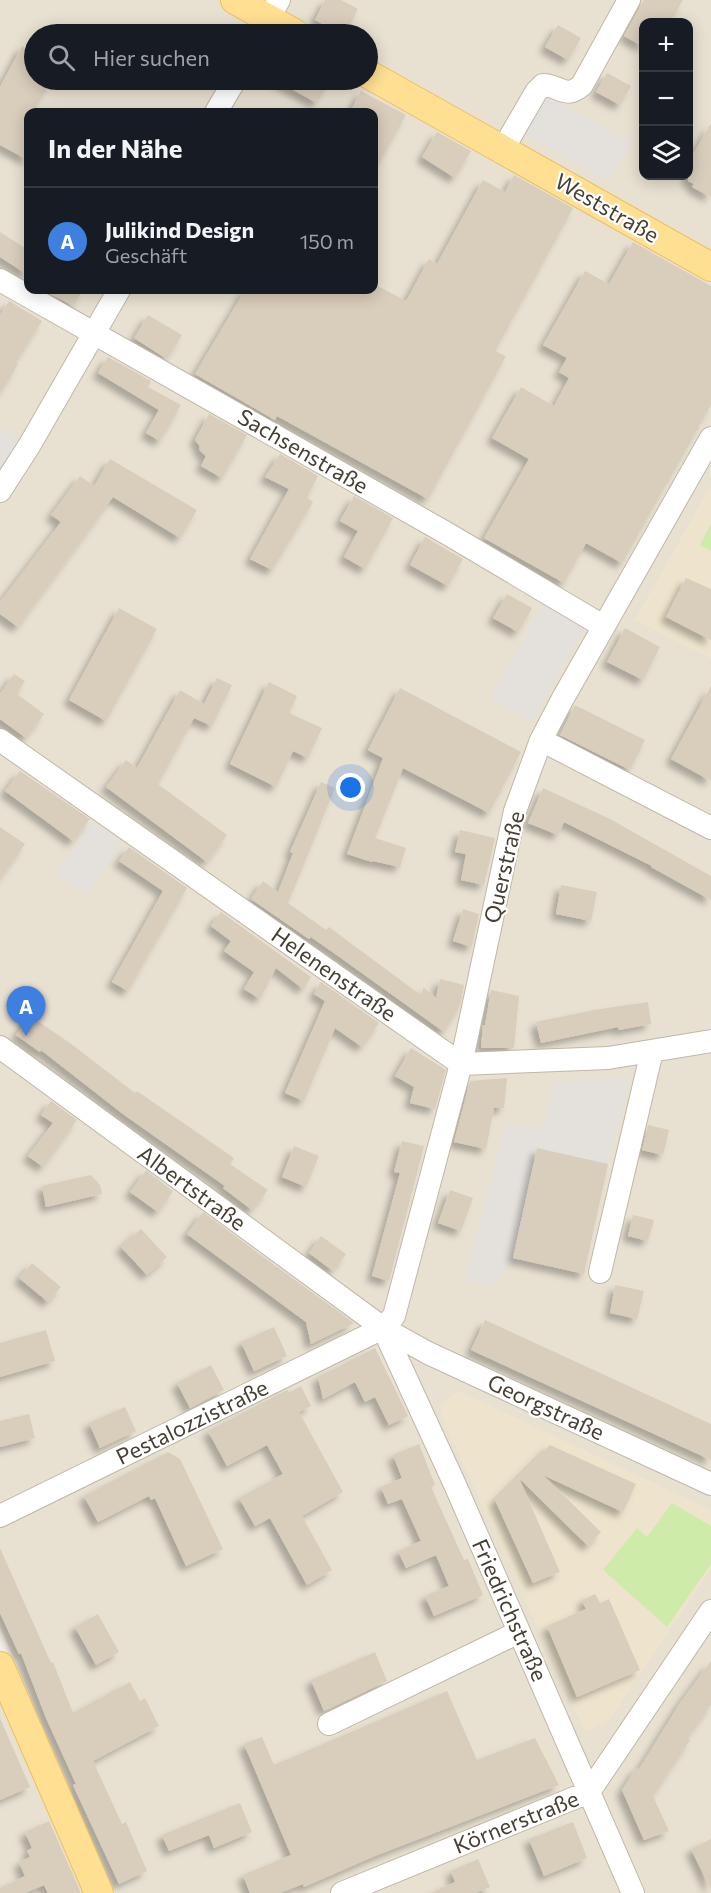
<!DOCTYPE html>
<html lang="de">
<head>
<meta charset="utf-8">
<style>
  body { margin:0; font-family:Commissioner,sans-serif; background:#242831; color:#f1f3f6 }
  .controls { position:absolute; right:18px; top:18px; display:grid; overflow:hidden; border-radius:12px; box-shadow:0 3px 15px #0003 }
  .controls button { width:54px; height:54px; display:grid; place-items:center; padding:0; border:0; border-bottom:2px solid #363941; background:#171b24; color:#f1f3f6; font:30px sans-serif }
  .you { position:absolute; left:351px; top:788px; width:21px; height:21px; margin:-15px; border:4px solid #fff; border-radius:50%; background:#1a73e8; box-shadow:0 0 0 9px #1a73e833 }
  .badge { display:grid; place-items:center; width:39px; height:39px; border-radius:50%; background:#d93025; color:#fff; font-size:20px; font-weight:700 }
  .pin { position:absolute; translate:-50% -50px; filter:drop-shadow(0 2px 3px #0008) }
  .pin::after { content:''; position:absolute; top:32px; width:21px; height:18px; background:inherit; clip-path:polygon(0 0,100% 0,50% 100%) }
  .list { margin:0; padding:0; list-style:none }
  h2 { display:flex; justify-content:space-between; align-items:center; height:78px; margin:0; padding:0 24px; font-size:26px }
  h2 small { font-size:20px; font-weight:400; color:#9ea1a6 }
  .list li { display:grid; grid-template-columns:39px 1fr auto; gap:18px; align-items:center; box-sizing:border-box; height:108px; padding:0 24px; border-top:2px solid #363941 }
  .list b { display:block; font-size:22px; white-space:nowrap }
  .list p { margin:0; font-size:20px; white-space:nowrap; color:#9ea1a6 }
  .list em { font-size:20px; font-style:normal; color:#9ea1a6 }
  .icon { flex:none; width:33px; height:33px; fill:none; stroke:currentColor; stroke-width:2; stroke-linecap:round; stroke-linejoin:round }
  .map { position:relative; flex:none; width:711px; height:1893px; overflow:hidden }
  .search { position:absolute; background:#171b24; box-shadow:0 3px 15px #0003; left:24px; top:24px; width:354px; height:66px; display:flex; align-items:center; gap:15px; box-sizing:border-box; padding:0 21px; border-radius:33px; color:#9ea1a6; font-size:22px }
  .panel { position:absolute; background:#171b24; box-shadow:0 3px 15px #0003; left:24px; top:108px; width:354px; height:186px; border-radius:12px }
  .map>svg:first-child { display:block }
</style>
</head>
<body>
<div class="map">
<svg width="711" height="1893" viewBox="0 0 711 1893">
  <defs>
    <filter id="shadow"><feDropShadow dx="-5.5" dy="5.5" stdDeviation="3" flood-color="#0004"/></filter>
  </defs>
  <rect width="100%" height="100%" fill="#f4efe5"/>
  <path fill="#e8e1d2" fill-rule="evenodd" d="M 0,0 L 220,0 L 279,34 L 34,34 L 34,80 L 360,80 L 711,276 L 711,1893 L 115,1893 L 0,1627 ZM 28,112 L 374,112 L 374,290 L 28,290 Z
    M 265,0 L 711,0 L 711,250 L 368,57 L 368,34 L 326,34 ZM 644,22 L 688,22 L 688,176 L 644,176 Z
    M 0,1701 L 86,1893 L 0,1893 Z"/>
  <path fill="#eee4cd" d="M 711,485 L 711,658 L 635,620 Z
    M 461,1392 L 711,1510 L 711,1569 L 609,1720 L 585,1732 L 440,1412 L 443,1403 L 454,1394 Z"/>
  <path fill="#cfebaa" d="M 711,524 L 711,551 L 700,545 Z
    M 672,1503 L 711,1526 L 711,1564 L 667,1627 L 603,1570 L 637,1528 L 647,1537 Z"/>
  <path fill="#e4e1dd" d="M 544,94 L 631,142 L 609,181 L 523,133 Z
    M 0,427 L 29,446 L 0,497 Z
    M 543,603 L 585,627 L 532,722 L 490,698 Z
    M 92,822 L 121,843 L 87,895 L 55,874 Z
    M 631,1077 L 608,1164 L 537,1148 L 513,1258 L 495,1286 L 464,1280 L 506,1124 L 541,1129 L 556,1082 Z"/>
  <path fill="#d9cdbc" filter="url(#shadow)" d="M 325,0 L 341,0 L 358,9 L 345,34 L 342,34 L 315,20 Z
    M 644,0 L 683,0 L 670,22 L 644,22 L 644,47 L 624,36 Z
    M 558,25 L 581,38 L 568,60 L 545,47 Z
    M 22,46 L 34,53 L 34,80 L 52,80 L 33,112 L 28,112 L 28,160 L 0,145 L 0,87 Z
    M 607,73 L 631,86 L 620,105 L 596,92 Z
    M 275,80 L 330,80 L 317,103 Z
    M 361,91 L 406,115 L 374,172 L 374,112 L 350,112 Z
    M 711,123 L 711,197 L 692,187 L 694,184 L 688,181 L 688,163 Z
    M 437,132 L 471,151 L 455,178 L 422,157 Z
    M 514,175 L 573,208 L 495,351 L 506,356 L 428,499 L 277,416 L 275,420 L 195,374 L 245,290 L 374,290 L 374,284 L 406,301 L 429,259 L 437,264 L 483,180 L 505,192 Z
    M 0,232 L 28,250 L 28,275 L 0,257 Z
    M 633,242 L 711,286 L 711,405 L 622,563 L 586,543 L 564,583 L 484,538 L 529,459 L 492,438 L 521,387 L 554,406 L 569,378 L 559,372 L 567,358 L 543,345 L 585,271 L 609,284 Z
    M 45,290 L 83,290 L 73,306 Z
    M 9,301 L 42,321 L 16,362 L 18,364 L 0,394 L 0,315 Z
    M 148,315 L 182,335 L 167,359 L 134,338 Z
    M 108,357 L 151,381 L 148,387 L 181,405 L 160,441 L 146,433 L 159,410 L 98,373 Z
    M 209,414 L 247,435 L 222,478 L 201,466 L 206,456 L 200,451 L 199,445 L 195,440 Z
    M 280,454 L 318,476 L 307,497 L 313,502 L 272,570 L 250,559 L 289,489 L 265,477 Z
    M 110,459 L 197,510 L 180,538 L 113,497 L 18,627 L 0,614 L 0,602 L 61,522 L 51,515 L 80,476 L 94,486 Z
    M 354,496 L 393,518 L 365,569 L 344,557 L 358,531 L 340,521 Z
    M 425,537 L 463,559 L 448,586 L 410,565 Z
    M 686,578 L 711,589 L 711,640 L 666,617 Z
    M 507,594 L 532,608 L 518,632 L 493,618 Z
    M 119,608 L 157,629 L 106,721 L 69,700 Z
    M 625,628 L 660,647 L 643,680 L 607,662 Z
    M 14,674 L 25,681 L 17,694 L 44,714 L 26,738 L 0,719 L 0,694 Z
    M 217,678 L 232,685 L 212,726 L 194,718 L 158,784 L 227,835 L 207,862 L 106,787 L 126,760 L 137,768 L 180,690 L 204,704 Z
    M 269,682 L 297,696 L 289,713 L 322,728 L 308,758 L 293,751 L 276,787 L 230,764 Z
    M 711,686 L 711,781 L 671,759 Z
    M 400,688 L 521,752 L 489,813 L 403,768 L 375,838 L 406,848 L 400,867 L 373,861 L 372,862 L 347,854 L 383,758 L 368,750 Z
    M 575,705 L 645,740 L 630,770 L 560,735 Z
    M 20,771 L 90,819 L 73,841 L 5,791 Z
    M 321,782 L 335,788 L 288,903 L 326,930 L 329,927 L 422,996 L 423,987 L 436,998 L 440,979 L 464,985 L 460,1006 L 444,1032 L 341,958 L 311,937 L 309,939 L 251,899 L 263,881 L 278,892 L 293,853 L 290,852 Z
    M 543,788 L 610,819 L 711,876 L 711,900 L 651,867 L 652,866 L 564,822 L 558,835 L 528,823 Z
    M 0,827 L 25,844 L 0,879 Z
    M 460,830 L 495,838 L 484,885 L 461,880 L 466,854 L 455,852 Z
    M 129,847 L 187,888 L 128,991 L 112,982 L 163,891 L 119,861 Z
    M 561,885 L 597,892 L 591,921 L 556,914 Z
    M 463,909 L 479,914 L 472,947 L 453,941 Z
    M 221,912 L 311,977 L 303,989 L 276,968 L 260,999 L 244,989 L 254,972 L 224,951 L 231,941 L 211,926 Z
    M 321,982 L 379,1023 L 362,1047 L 335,1028 L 304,1101 L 285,1093 L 325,1001 L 314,994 Z
    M 491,990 L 519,996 L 514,1048 L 481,1048 L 483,1025 L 485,1025 Z
    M 648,1002 L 651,1024 L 619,1030 L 618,1027 L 541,1043 L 536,1022 L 594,1010 Z
    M 30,1016 L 70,1043 L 135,1093 L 137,1091 L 234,1158 L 230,1164 L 268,1190 L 252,1210 L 223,1188 L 225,1186 L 123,1114 L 41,1050 L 40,1052 L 16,1035 Z
    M 411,1048 L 446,1070 L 435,1109 L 410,1103 L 414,1087 L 395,1076 Z
    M 507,1078 L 504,1108 L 494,1108 L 486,1149 L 454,1142 L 470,1081 Z
    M 51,1101 L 77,1120 L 43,1167 L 28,1156 L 53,1123 L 41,1115 Z
    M 648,1125 L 669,1130 L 663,1155 L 642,1150 Z
    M 402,1141 L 424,1146 L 389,1281 L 372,1276 L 400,1173 L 394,1172 Z
    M 294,1146 L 319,1156 L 306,1187 L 282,1177 Z
    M 537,1148 L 608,1164 L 584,1274 L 513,1258 Z
    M 146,1170 L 173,1191 L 158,1212 L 130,1192 Z
    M 91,1175 L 100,1185 L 102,1194 L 46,1207 L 42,1186 Z
    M 450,1190 L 473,1198 L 461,1231 L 438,1223 Z
    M 203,1212 L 258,1253 L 354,1323 L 311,1344 L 306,1322 L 187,1234 Z
    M 633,1215 L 654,1220 L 648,1241 L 628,1236 Z
    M 141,1229 L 167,1257 L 147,1275 L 121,1247 Z
    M 321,1236 L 346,1254 L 333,1271 L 309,1253 Z
    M 32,1263 L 61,1287 L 48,1302 L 19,1278 Z
    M 615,1285 L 644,1291 L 637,1319 L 610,1313 Z
    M 485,1320 L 711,1424 L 711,1460 L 471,1350 Z
    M 274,1327 L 287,1356 L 254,1371 L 241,1342 Z
    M 46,1330 L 55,1361 L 0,1377 L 0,1343 Z
    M 375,1348 L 408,1416 L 389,1425 L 375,1397 L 365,1402 L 355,1382 L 323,1399 L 318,1377 Z
    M 211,1365 L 224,1390 L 190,1408 L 177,1383 Z
    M 301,1386 L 311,1406 L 299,1412 L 343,1492 L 302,1516 L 332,1570 L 307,1585 L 270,1518 L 255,1526 L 239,1498 L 283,1474 L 267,1445 L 227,1466 L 208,1431 L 287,1390 L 289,1393 Z
    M 125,1407 L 136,1431 L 100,1448 L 89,1423 Z
    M 29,1414 L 35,1438 L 0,1447 L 0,1421 Z
    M 419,1444 L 435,1485 L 431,1487 L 464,1560 L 468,1559 L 483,1595 L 434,1616 L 425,1596 L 449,1586 L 436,1555 L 406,1568 L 398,1551 L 421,1541 L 402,1499 L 388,1504 L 381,1487 L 402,1478 L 393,1455 Z
    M 550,1445 L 636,1484 L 623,1512 L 543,1475 L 601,1532 L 588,1546 L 519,1478 L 560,1572 L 533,1583 L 495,1500 Z
    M 168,1452 L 180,1459 L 223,1549 L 186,1566 L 155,1498 L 151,1500 L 149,1496 L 98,1522 L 84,1496 Z
    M 0,1548 L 51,1663 L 53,1662 L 73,1713 L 130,1682 L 140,1701 L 145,1698 L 159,1726 L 93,1761 L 122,1824 L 126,1822 L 147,1871 L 119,1884 L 73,1785 L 76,1784 L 46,1718 L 21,1653 L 19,1654 L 0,1613 Z
    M 595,1594 L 600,1603 L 609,1599 L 640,1670 L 577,1697 L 547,1626 L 586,1609 L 582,1600 Z
    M 98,1614 L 119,1652 L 96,1665 L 75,1627 Z
    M 375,1652 L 387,1681 L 324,1711 L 311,1680 Z
    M 711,1661 L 711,1705 L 687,1738 L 690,1740 L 653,1796 L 669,1831 L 644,1840 L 622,1790 L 636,1768 L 639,1769 L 680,1703 Z
    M 447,1691 L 477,1760 L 535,1738 L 559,1785 L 375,1856 L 304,1887 L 303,1884 L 280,1893 L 250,1893 L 243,1875 L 291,1855 L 244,1744 L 262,1737 L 274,1765 Z
    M 0,1718 L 30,1787 L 0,1800 Z
    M 240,1803 L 252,1832 L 214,1848 L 209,1835 L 169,1851 L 162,1835 Z
    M 49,1821 L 81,1893 L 48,1893 L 44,1885 L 25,1893 L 0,1893 L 0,1888 L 25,1876 L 19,1862 L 30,1857 L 27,1851 L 32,1848 L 25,1832 Z
    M 573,1822 L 587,1858 L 544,1876 L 529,1839 Z
    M 711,1839 L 711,1890 L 691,1849 Z
    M 478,1859 L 490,1887 L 475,1893 L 431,1893 L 455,1882 L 451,1871 Z"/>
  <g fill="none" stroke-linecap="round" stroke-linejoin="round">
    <g stroke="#c0b7a7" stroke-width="24">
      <path id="minor" d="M 259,34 L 279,0
        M 216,112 L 235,80
        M 503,149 L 536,92 L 543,85 C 560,85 565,100 582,85 L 629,0
        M 0,280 L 448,534 L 603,626
        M 0,491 L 29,446 L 119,290
        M 0,740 L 461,1064 L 608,1058 L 711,1041
        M 541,740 L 711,828
        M 0,1047 L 383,1328 L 428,1353 L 711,1484
        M 600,1272 L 652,1051
        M 383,1328 L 456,1487 L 633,1893
        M 0,1516 L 383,1328 L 394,1316 L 461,1064 L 515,811 L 541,740 L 562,700 L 711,438
        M 329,1724 L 519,1632
        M 342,1893 L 589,1792 L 711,1611"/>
    </g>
    <g stroke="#ecbf5b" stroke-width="30">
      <path id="major" d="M 235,0 L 296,34
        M 368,74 L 711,267
        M 0,1666 L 99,1893"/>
    </g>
    <use href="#minor" stroke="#fff" stroke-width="22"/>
    <use href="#major" stroke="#ffdf92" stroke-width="28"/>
  </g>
  <g text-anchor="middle" stroke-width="4.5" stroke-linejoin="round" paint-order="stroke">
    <g font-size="22" fill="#463f34" stroke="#fff">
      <text transform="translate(607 208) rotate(30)" y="8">Weststraße</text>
      <text transform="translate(303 451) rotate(30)" y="8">Sachsenstraße</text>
      <text transform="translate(504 867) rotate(-77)" y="8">Querstraße</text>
      <text transform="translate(334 974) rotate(35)" y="8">Helenenstraße</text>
      <text transform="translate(192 1188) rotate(36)" y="8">Albertstraße</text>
      <text transform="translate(546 1407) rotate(25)" y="8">Georgstraße</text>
      <text transform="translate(192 1422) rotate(-26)" y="8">Pestalozzistraße</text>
      <text transform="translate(510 1610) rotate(66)" y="8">Friedrichstraße</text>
      <text transform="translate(516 1822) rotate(-22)" y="8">Körnerstraße</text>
    </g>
  </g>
</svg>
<div class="controls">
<button>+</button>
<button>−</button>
<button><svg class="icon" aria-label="layers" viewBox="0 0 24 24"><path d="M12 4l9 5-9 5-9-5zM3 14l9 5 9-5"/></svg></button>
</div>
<div class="you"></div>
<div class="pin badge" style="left:26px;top:1036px;background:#3f7fe0">A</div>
<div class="search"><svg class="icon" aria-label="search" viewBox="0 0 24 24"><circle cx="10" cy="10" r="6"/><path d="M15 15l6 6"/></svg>Hier suchen</div>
<section class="panel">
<h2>In der Nähe<small></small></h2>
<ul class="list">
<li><span class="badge" style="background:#3f7fe0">A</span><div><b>Julikind Design</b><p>Geschäft</p></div><em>150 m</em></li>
</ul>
</section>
</div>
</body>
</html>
